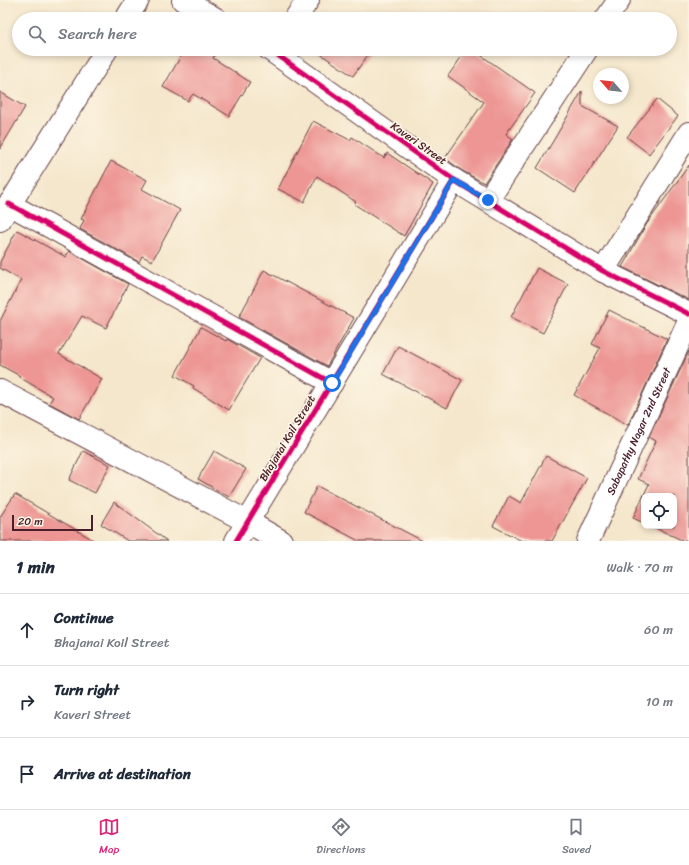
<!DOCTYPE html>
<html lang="en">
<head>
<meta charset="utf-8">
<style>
  body { margin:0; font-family:Sriracha,sans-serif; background:#f2f2f3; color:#1f2937 }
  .controls { position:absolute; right:12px; bottom:12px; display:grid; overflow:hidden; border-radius:8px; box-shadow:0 2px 6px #0003 }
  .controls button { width:36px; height:36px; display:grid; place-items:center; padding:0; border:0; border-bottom:1px solid #e0e1e3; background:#fff; color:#1f2937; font:20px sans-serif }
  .compass { position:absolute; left:593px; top:68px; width:36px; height:36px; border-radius:50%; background:#fff; box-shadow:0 2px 6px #0003; rotate:298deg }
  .scale { position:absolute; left:12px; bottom:10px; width:81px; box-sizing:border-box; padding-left:4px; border:2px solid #4a1f2b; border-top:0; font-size:11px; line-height:14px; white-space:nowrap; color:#4a1f2b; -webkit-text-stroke:3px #fcf5e5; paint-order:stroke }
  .stop { position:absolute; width:12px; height:12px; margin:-9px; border:3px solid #1a73e8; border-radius:50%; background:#fff }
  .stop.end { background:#1a73e8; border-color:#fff; box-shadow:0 1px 4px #0008 }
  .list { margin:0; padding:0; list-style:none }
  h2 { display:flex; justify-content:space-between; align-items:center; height:52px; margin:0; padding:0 16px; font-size:17px }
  h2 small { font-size:13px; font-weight:400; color:#747a83 }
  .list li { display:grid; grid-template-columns:26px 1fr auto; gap:12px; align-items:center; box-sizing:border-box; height:72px; padding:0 16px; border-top:1px solid #e0e1e3 }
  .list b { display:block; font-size:15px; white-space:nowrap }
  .list p { margin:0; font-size:13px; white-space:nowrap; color:#747a83 }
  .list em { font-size:13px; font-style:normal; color:#747a83 }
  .icon { flex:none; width:22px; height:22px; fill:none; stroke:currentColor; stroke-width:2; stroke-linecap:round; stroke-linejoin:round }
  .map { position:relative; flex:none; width:689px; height:541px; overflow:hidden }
  .search { position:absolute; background:#fff; box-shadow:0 2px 6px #0003; left:12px; right:12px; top:12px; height:44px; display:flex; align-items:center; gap:10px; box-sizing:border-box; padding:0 14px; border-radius:22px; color:#747a83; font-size:15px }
  .sheet { height:268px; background:#fff }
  nav { display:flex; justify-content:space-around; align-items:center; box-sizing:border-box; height:56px; border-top:1px solid #e0e1e3; background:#fff; font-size:11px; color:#747a83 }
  nav a { display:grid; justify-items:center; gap:2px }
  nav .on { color:#db2777 }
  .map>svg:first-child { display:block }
</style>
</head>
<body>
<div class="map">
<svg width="689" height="541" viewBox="0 0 689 541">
  <rect width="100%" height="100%" fill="#fcf5e5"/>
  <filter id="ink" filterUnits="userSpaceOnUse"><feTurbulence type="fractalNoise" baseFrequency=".025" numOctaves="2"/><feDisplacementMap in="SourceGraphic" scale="8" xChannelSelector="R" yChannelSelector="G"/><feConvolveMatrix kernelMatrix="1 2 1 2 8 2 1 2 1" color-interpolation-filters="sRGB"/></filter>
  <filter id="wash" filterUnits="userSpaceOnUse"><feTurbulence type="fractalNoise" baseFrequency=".012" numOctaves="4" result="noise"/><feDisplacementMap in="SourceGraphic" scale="16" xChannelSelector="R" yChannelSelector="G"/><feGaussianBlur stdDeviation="0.9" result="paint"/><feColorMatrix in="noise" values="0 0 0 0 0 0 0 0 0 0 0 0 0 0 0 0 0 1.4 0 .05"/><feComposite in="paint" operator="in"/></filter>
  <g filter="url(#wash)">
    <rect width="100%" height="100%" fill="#f5e7cc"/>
    <g id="blocks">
      <path fill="#ed9694" d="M 185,49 L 218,49 L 213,58 L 250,82 L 229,116 L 193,94 L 188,101 L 163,87 Z
        M 313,49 L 372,49 L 353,76 Z
        M 467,49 L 472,49 L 535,93 L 506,134 L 513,139 L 484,183 L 461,170 L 445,158 L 484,102 L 448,76 Z
        M 582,91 L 582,106 L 618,126 L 575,193 L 537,168 L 562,126 Z
        M 0,92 L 25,107 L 0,149 Z
        M 657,99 L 678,116 L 649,154 L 627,137 Z
        M 313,121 L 350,140 L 352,137 L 384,158 L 387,153 L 433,184 L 404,236 L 354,204 L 356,202 L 317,176 L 304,202 L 278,189 Z
        M 111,161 L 147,180 L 142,189 L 180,210 L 152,261 L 142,256 L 139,262 L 80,229 L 84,220 L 81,219 Z
        M 689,165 L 689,300 L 622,267 L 646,225 Z
        M 17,230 L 66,257 L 69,251 L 128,284 L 106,328 L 82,316 L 59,354 L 102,379 L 79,419 L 49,403 L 53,397 L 19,377 L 20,376 L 0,365 L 0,321 L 21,280 L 0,268 L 0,262 Z
        M 537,268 L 568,284 L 543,333 L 511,317 Z
        M 264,270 L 354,318 L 327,366 L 239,317 Z
        M 609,310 L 667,339 L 628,425 L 574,395 L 600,348 L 592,344 Z
        M 201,327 L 226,341 L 227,339 L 260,358 L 229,410 L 193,388 L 194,386 L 175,375 Z
        M 398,346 L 462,380 L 447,408 L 383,374 Z
        M 689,351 L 689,541 L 684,541 L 651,526 L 674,526 L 674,496 L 644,496 L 644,523 L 633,518 L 649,484 L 638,479 L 656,441 L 649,437 Z
        M 83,451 L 110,465 L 95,493 L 69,480 Z
        M 214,451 L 246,469 L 229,497 L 198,479 Z
        M 546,456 L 587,478 L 552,541 L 522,541 L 493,526 L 509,496 L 521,503 Z
        M 317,486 L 423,541 L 359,541 L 304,512 Z
        M 15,494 L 95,541 L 0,541 L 0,517 Z
        M 114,502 L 167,541 L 128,541 L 101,524 Z"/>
    </g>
  </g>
  <g filter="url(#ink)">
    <use href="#blocks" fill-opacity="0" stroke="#643d43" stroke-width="1"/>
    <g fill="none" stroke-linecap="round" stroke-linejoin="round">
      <g stroke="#643d43" stroke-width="24">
        <g id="minor">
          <path d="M 183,0 L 216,19"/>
          <path d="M 126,19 L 138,0"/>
          <path d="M 295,19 L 308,0"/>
          <path d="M 606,19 L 619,0"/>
          <path d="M 269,49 L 454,180 L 603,271 L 689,314"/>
          <path d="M 488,200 L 587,49"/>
          <path d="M 9,204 L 332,383"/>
          <path d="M 0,220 L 107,49"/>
          <path d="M 603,271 L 689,133"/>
          <path d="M 0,391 L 248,522 L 281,541"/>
          <path d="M 236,541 L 454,180"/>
          <path id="s1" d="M 588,541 L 689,321"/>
        </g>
      </g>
      <use href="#minor" stroke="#fff" stroke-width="22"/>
      <g stroke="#fcf5e5" stroke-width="8">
        <path id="cycleway" d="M 269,49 L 454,180 L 603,271 L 689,314
          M 9,204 L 332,383
          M 236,541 L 454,180"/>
      </g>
      <use href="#cycleway" stroke="#d6006c" stroke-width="5"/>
    </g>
  </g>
  <g fill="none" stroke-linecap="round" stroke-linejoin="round" filter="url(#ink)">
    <path stroke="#1a73e8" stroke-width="5" d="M 332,383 L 454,180 L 488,200"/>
  </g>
  <g text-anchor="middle" stroke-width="3.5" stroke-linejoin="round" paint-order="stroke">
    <g font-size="11" fill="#4a1f2b" stroke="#fcf5e5">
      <text transform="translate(419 143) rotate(35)" y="4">Kaveri Street</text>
      <text dy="4" stroke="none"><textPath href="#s1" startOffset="121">Sabapathy Nagar 2nd Street</textPath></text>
      <text transform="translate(287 438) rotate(-59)" y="4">Bhajanai Koil Street</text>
    </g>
  </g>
</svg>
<div class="controls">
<button><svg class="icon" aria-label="locate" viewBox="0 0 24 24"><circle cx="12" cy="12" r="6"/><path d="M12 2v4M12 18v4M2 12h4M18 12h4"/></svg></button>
</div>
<svg class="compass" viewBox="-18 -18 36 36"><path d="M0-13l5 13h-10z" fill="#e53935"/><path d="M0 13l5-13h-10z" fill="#747a83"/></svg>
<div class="scale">20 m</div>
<div class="stop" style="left:332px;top:383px"></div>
<div class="stop end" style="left:488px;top:200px"></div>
<div class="search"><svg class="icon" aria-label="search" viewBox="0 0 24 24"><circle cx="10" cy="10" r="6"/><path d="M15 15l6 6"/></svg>Search here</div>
</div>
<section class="sheet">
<h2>1 min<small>Walk · 70 m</small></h2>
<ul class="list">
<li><svg class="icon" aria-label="ahead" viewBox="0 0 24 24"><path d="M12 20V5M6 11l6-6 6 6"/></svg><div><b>Continue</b><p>Bhajanai Koil Street</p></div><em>60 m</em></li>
<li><svg class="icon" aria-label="right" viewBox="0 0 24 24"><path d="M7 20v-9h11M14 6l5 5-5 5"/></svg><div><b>Turn right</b><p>Kaveri Street</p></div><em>10 m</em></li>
<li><svg class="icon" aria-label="arrive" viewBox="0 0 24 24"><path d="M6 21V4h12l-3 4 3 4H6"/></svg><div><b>Arrive at destination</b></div></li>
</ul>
</section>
<nav>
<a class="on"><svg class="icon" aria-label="map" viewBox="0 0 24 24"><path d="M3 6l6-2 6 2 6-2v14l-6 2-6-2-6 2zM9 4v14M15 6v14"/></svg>Map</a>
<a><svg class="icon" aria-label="directions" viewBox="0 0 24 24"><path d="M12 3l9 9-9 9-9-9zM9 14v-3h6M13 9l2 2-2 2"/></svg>Directions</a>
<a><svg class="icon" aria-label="saved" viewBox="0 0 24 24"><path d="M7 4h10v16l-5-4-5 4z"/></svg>Saved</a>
</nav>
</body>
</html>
